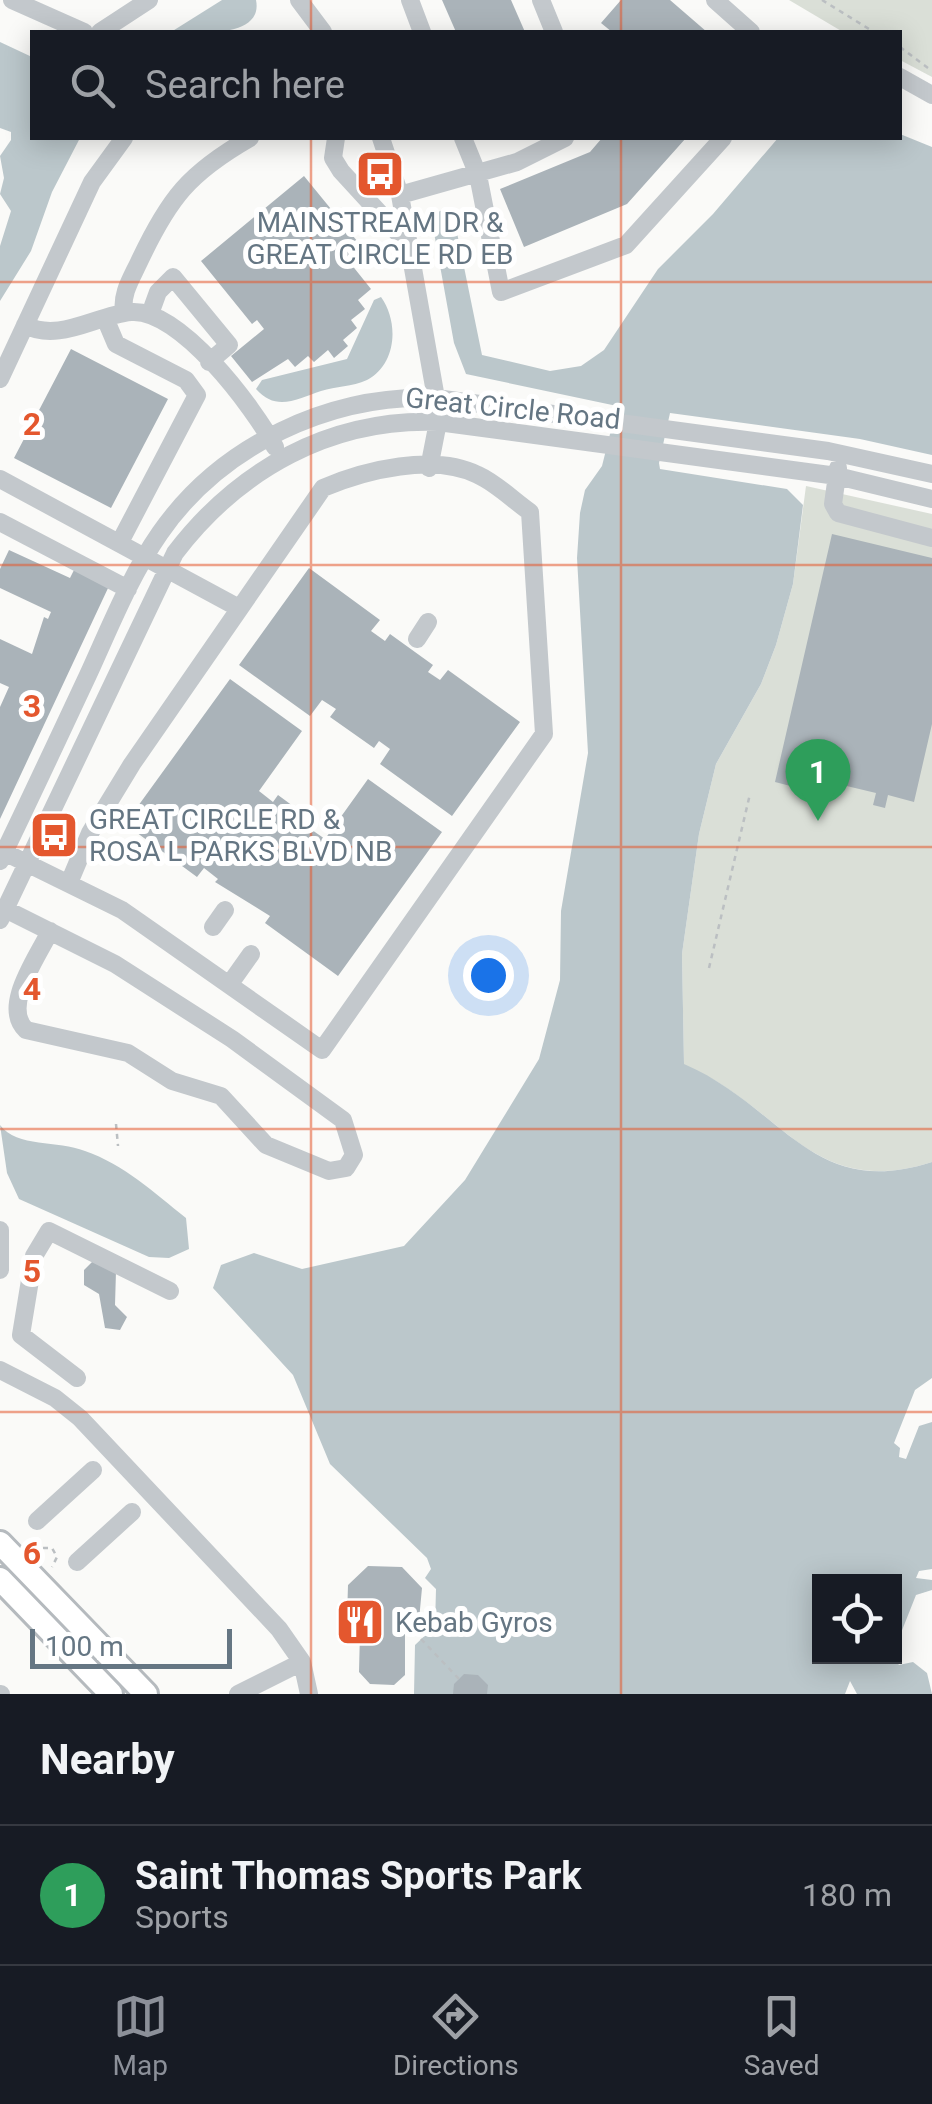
<!DOCTYPE html>
<html lang="en">
<head>
<meta charset="utf-8">
<style>
  body { margin:0; font-family:Roboto,sans-serif; background:#20242c; color:#f1f3f6 }
  .controls { position:absolute; right:30px; bottom:30px; display:grid; overflow:hidden; border-radius:0px; box-shadow:0 5px 25px #0003 }
  .controls button { width:90px; height:90px; display:grid; place-items:center; padding:0; border:0; border-bottom:2px solid #363941; background:#171b24; color:#f1f3f6; font:50px sans-serif }
  .scale { position:absolute; left:30px; bottom:25px; width:202px; box-sizing:border-box; padding-left:10px; border:5px solid #657683; border-top:0; font-size:28px; line-height:35px; white-space:nowrap; color:#657683; -webkit-text-stroke:8px #fff; paint-order:stroke }
  .you { position:absolute; left:488px; top:975px; width:35px; height:35px; margin:-25px; border:8px solid #fff; border-radius:50%; background:#1a73e8; box-shadow:0 0 0 15px #1a73e833 }
  .badge { display:grid; place-items:center; width:65px; height:65px; border-radius:50%; background:#8c9099; color:#fff; font-size:32px; font-weight:700 }
  .pin { position:absolute; translate:-50% -82px; filter:drop-shadow(0 2px 5px #0008) }
  .pin::after { content:''; position:absolute; top:52px; width:35px; height:30px; background:inherit; clip-path:polygon(0 0,100% 0,50% 100%) }
  .list { margin:0; padding:0; list-style:none }
  h2 { display:flex; justify-content:space-between; align-items:center; height:130px; margin:0; padding:0 40px; font-size:42px }
  h2 small { font-size:32px; font-weight:400; color:#9ea1a6 }
  .list li { display:grid; grid-template-columns:65px 1fr auto; gap:30px; align-items:center; box-sizing:border-box; height:140px; padding:0 40px; border-top:2px solid #363941 }
  .list b { display:block; font-size:38px; white-space:nowrap }
  .list p { margin:0; font-size:32px; white-space:nowrap; color:#9ea1a6 }
  .list em { font-size:32px; font-style:normal; color:#9ea1a6 }
  .icon { flex:none; width:55px; height:55px; fill:none; stroke:currentColor; stroke-width:2; stroke-linecap:round; stroke-linejoin:round }
  .map { position:relative; flex:none; width:932px; height:1694px; overflow:hidden }
  .search { position:absolute; background:#171b24; box-shadow:0 5px 25px #0003; left:30px; right:30px; top:30px; height:110px; display:flex; align-items:center; gap:25px; box-sizing:border-box; padding:0 35px; border-radius:0px; color:#9ea1a6; font-size:38px }
  .sheet { height:270px; background:#171b24 }
  nav { display:flex; justify-content:space-around; align-items:center; box-sizing:border-box; height:140px; border-top:2px solid #363941; background:#171b24; font-size:28px; color:#9ea1a6 }
  nav a { display:grid; justify-items:center; gap:5px }
  nav .on { color:#8c9099 }
  .map>svg:first-child { display:block }
</style>
</head>
<body>
<div class="map">
<svg width="932" height="1694" viewBox="0 0 932 1694">
  <rect width="100%" height="100%" fill="#fafaf8"/>
  <path fill="#dadfd7" d="M 789,0 L 932,0 L 932,77 L 900,60 L 900,32 L 843,32 Z
    M 806,486 L 932,514 L 932,1162 C 810,1201 784,1106 684,1065 L 682,954 L 699,834 L 716,764 L 761,684 L 776,645 L 793,584 Z"/>
  <path fill="#bbc7cb" d="M 222,0 L 256,0 C 264,39 194,33 171,32 Z
    M 0,42 L 32,57 L 32,138 L 80,138 L 52,192 L 31,251 L 0,301 L 0,246 L 11,211 L 0,194 L 4,178 L 0,156 L 11,140 L 11,132 L 0,128 Z
    M 900,134 L 932,147 L 932,455 L 860,439 L 670,413 L 659,463 L 660,469 L 787,489 L 803,505 L 793,584 L 776,645 L 761,684 L 716,764 L 699,834 L 682,954 L 684,1064 C 784,1107 811,1201 932,1162 L 932,1378 L 915,1390 L 894,1443 L 900,1448 L 899,1457 L 906,1459 L 919,1426 L 932,1422 L 932,1569 L 919,1571 L 916,1578 L 932,1580 L 932,1590 L 916,1595 L 895,1648 L 894,1582 L 820,1582 L 820,1656 L 893,1657 L 899,1665 L 913,1662 L 927,1673 L 932,1694 L 857,1694 L 850,1681 L 845,1694 L 414,1694 L 415,1645 L 435,1626 L 436,1589 L 425,1578 L 431,1569 L 427,1558 L 330,1464 L 293,1375 L 213,1288 L 221,1265 L 254,1253 L 302,1269 L 404,1246 L 465,1180 L 539,1059 L 560,980 L 561,911 L 588,753 L 577,558 L 580,513 L 585,490 L 602,466 L 617,406 L 466,374 L 454,343 L 431,216 L 444,209 L 453,213 L 482,355 L 550,371 L 581,366 L 604,350 L 658,269 L 713,214 L 778,138 Z
    M 381,297 C 399,322 397,364 367,380 C 352,387 336,386 321,391 C 297,399 276,412 256,389 L 262,380 L 347,359 L 374,300 Z
    M 0,1125 C 17,1148 58,1140 85,1151 C 125,1165 153,1192 186,1218 L 189,1249 L 169,1258 L 149,1257 L 19,1199 L 7,1173 Z"/>
  <path fill="#aab3b9" d="M 442,0 L 511,0 L 525,32 L 456,32 Z
    M 621,0 L 670,0 L 707,32 L 612,32 L 601,23 Z
    M 602,138 L 686,138 L 627,204 L 524,247 L 500,189 L 590,152 Z
    M 304,176 L 362,247 L 347,259 L 371,289 L 358,300 L 365,309 L 351,320 L 357,328 L 343,340 L 348,346 L 334,358 L 328,350 L 314,362 L 308,356 L 295,367 L 288,359 L 252,382 L 231,356 L 264,329 L 257,320 L 252,324 L 201,261 Z
    M 71,349 L 168,399 L 111,508 L 14,458 Z
    M 832,534 L 932,558 L 932,724 L 914,802 L 888,795 L 885,808 L 873,805 L 876,793 L 809,777 L 806,790 L 775,782 Z
    M 9,550 L 70,578 L 74,570 L 109,586 L 0,819 L 0,707 L 9,687 L 0,683 L 0,639 L 32,654 L 44,617 L 48,619 L 51,612 L 0,588 L 0,569 Z
    M 309,568 L 380,620 L 371,631 L 385,641 L 390,634 L 433,665 L 428,672 L 440,680 L 448,670 L 520,722 L 452,816 L 380,764 L 390,749 L 379,741 L 374,748 L 330,717 L 336,709 L 322,700 L 310,716 L 239,665 Z
    M 230,679 L 302,731 L 259,791 L 273,802 L 278,795 L 316,823 L 312,830 L 325,839 L 368,779 L 442,832 L 338,976 L 265,923 L 270,916 L 215,882 L 218,879 L 204,868 L 197,877 L 125,824 Z
    M 93,1261 L 116,1271 L 115,1305 L 127,1317 L 120,1330 L 105,1328 L 99,1294 L 84,1285 L 84,1270 Z
    M 368,1566 L 402,1567 L 422,1588 L 419,1620 L 405,1634 L 405,1675 L 394,1685 L 370,1684 L 359,1672 L 360,1632 L 347,1618 L 348,1585 Z
    M 464,1674 L 478,1675 L 488,1685 L 487,1694 L 453,1694 L 454,1684 Z"/>
  <g fill="none" stroke-linecap="round" stroke-linejoin="round">
    <g stroke="#b5babe" stroke-width="28">
      <path id="major" d="M 0,1543 L 146,1694
        M 0,1579 L 111,1694"/>
    </g>
    <path stroke="#bbbfc2" stroke-width="2.5" stroke-dasharray="5 5" stroke-linecap="butt" d="M 822,0 L 874,32
      M 900,47 L 932,71
      M 709,968 L 750,794
      M 116,1124 L 118,1146
      M 33,1548 L 52,1548 L 57,1557 L 52,1567
      M 421,1639 L 459,1679"/>
    <path stroke="#c3c8cc" stroke-width="18" d="M 12,0 L 84,32
      M 299,0 L 323,32
      M 410,0 L 422,32
      M 541,0 L 554,32
      M 715,0 L 751,32
      M 100,32 L 149,0
      M 900,77 L 932,95
      M 336,138 L 333,158 L 341,171 L 407,243
      M 381,138 L 400,195 L 436,398 L 438,422 L 429,468
      M 463,138 L 478,175 L 501,292 L 626,245 L 723,138
      M 400,195 L 517,162 L 565,138
      M 124,313 C 121,294 131,279 139,262 C 169,198 189,173 250,138
      M 150,314 L 158,292 L 173,277 L 229,345 L 209,362
      M 105,318 L 116,344 L 186,380 L 197,395 L 120,542
      M 25,325 C 59,343 96,315 131,312 C 180,308 254,408 275,447
      M 0,379 L 92,182 L 124,138
      M 838,468 L 833,504 L 838,513 L 932,538
      M 0,479 L 237,607
      M 0,522 L 128,589
      M 417,639 L 428,622
      M 0,850 L 122,910 L 322,1050 L 544,734 L 530,512 C 513,500 496,483 478,475 C 434,453 365,470 323,488 L 132,764 L 90,833 L 69,883
      M 0,861 C 30,799 59,737 88,675 C 110,627 130,576 160,533 C 221,445 330,394 436,398 L 828,451 L 932,474
      M 5,909 L 115,964 L 232,1039 L 343,1120 L 354,1155 L 346,1168 L 329,1171 L 266,1145 L 221,1096 L 172,1081 L 128,1053 L 26,1030 C 1,1006 38,957 50,931
      M 0,920 L 175,553 C 239,469 331,418 438,422 L 837,476 L 932,499
      M 213,927 L 225,910
      M 229,985 L 251,954
      M 0,1230 L 0,1270
      M 0,1370 L 55,1398 L 80,1418 L 279,1629 L 302,1662
      M 77,1378 L 21,1335 L 34,1256 L 49,1231 L 170,1291
      M 37,1521 L 93,1470
      M 77,1562 L 132,1512
      M 0,1694 L 1,1694
      M 238,1694 L 302,1662 L 309,1694"/>
    <use href="#major" stroke="#fff" stroke-width="22"/>
  </g>
  <path fill="none" stroke="#e4572e" stroke-width="2.5" stroke-opacity="0.55" d="M 311,0 L 311,32M 621,0 L 621,32M 311,138 L 311,1694M 621,138 L 621,1694M 0,282 L 932,282M 0,565 L 932,565M 0,847 L 932,847M 0,1129 L 932,1129M 0,1412 L 932,1412"/>
  <defs>
    <g id="bus-square" transform="scale(2.5)"><rect x="-9" y="-9" width="18" height="18" rx="4" fill="#e4572e" stroke="#fff"/><path d="M-5-6H5V4H4V6H2V4H-2V6H-4V4H-5ZM-3.5-4V0h7V-4ZM-3.5 1.2v1.5H-2V1.2ZM2 1.2v1.5H3.5V1.2Z" fill="#fff"/></g>
    <g id="restaurant-square" transform="scale(2.5)"><rect x="-9" y="-9" width="18" height="18" rx="4" fill="#e4572e" stroke="#fff"/><path d="M-5-6h1v4h1v-4h1v4h1v-4h1v5L-1.5 .5V6h-2V.5L-5-1ZM5-6V6H3V1.5H1.5Q1.5-4 5-6Z" fill="#fff"/></g>
  </defs>
  <g fill-rule="evenodd">
    <use href="#bus-square" x="380" y="174"/>
    <use href="#bus-square" x="54" y="835"/>
    <use href="#restaurant-square" x="360" y="1622"/>
  </g>
  <g text-anchor="middle" stroke-width="10" stroke-linejoin="round" paint-order="stroke">
    <g font-size="28" fill="#657683" stroke="#fff" text-anchor="start">
      <text x="380" y="232" text-anchor="middle">MAINSTREAM DR &amp;<tspan x="380" dy="32">GREAT CIRCLE RD EB</tspan></text>
      <text x="89" y="829">GREAT CIRCLE RD &amp;<tspan x="89" dy="32">ROSA L PARKS BLVD NB</tspan></text>
      <text x="395" y="1632">Kebab Gyros</text>
    </g>
    <g font-size="28" fill="#657683" stroke="#fff">
      <text transform="translate(513 408) rotate(6)" y="10">Great Circle Road</text>
    </g>
  </g>
  <g font-size="32" text-anchor="middle" font-weight="bold" fill="#e4572e" stroke="#fff" stroke-width="10" stroke-linejoin="round" paint-order="stroke">
    <text x="32" y="435">2</text>
    <text x="32" y="717">3</text>
    <text x="32" y="1000">4</text>
    <text x="32" y="1282">5</text>
    <text x="32" y="1564">6</text>
  </g>
</svg>
<div class="controls">
<button><svg class="icon" aria-label="locate" viewBox="0 0 24 24"><circle cx="12" cy="12" r="6"/><path d="M12 2v4M12 18v4M2 12h4M18 12h4"/></svg></button>
</div>
<div class="scale">100 m</div>
<div class="you"></div>
<div class="pin badge" style="left:818px;top:821px;background:#2e9e5b">1</div>
<div class="search"><svg class="icon" aria-label="search" viewBox="0 0 24 24"><circle cx="10" cy="10" r="6"/><path d="M15 15l6 6"/></svg>Search here</div>
</div>
<section class="sheet">
<h2>Nearby<small></small></h2>
<ul class="list">
<li><span class="badge" style="background:#2e9e5b">1</span><div><b>Saint Thomas Sports Park</b><p>Sports</p></div><em>180 m</em></li>
</ul>
</section>
<nav>
<a class="on"><svg class="icon" aria-label="map" viewBox="0 0 24 24"><path d="M3 6l6-2 6 2 6-2v14l-6 2-6-2-6 2zM9 4v14M15 6v14"/></svg>Map</a>
<a><svg class="icon" aria-label="directions" viewBox="0 0 24 24"><path d="M12 3l9 9-9 9-9-9zM9 14v-3h6M13 9l2 2-2 2"/></svg>Directions</a>
<a><svg class="icon" aria-label="saved" viewBox="0 0 24 24"><path d="M7 4h10v16l-5-4-5 4z"/></svg>Saved</a>
</nav>
</body>
</html>
